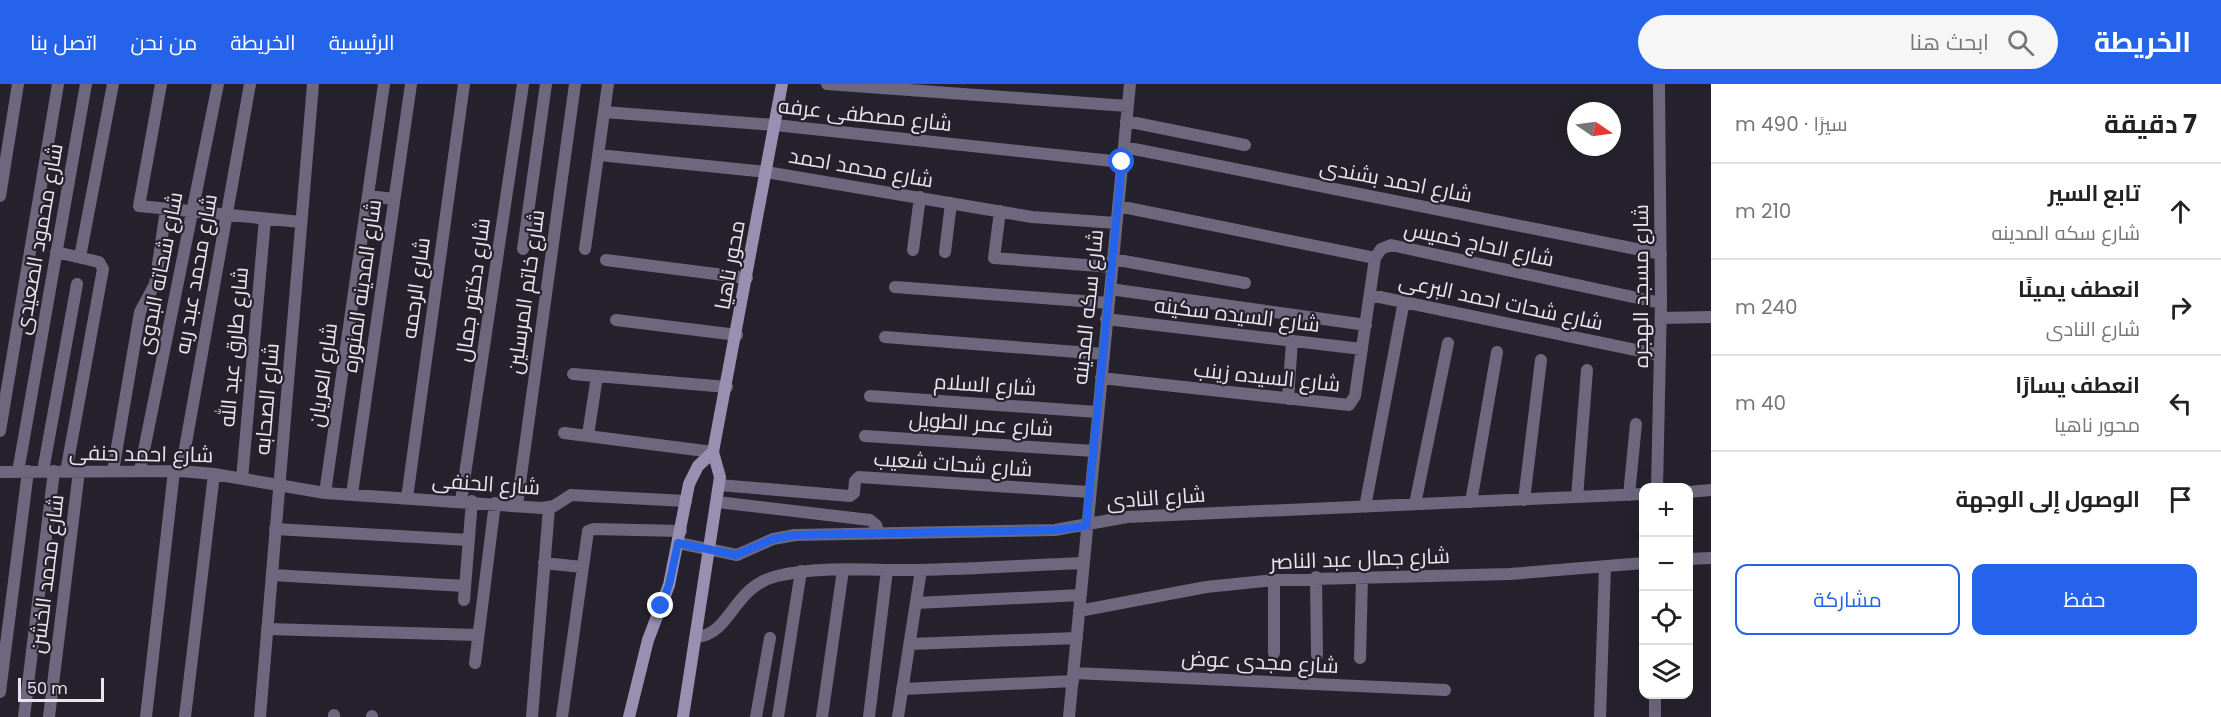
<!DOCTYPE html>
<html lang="ar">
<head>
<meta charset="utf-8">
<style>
  body { margin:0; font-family:Poppins,Cairo,sans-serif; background:#f6f6f6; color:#222; direction:rtl }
  .controls { position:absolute; right:18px; bottom:18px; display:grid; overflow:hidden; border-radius:12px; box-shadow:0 6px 24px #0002 }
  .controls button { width:54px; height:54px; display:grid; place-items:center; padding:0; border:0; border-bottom:2px solid #e0e0e0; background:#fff; color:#222; font:30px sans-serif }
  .compass { position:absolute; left:1567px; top:18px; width:54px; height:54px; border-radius:50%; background:#fff; box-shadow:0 6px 24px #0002; rotate:103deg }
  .scale { position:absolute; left:18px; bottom:15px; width:86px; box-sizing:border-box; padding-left:6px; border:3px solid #e7e5ed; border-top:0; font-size:16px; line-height:21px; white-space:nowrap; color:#e7e5ed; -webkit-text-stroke:4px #25222d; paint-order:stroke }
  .stop { position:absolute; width:18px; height:18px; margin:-14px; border:4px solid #2563eb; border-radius:50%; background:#fff }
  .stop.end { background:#2563eb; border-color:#fff; box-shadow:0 2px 6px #0008 }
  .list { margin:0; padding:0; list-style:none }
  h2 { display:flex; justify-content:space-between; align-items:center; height:78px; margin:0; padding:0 24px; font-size:26px }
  h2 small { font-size:20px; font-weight:400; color:#767676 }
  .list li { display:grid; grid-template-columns:39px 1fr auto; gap:18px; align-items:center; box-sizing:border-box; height:96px; padding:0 24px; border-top:2px solid #e0e0e0 }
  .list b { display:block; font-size:22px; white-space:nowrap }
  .list p { margin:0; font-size:20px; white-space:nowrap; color:#767676 }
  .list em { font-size:20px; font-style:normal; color:#767676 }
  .actions { display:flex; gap:12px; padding:18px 24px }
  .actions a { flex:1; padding:14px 0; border:2px solid #2563eb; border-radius:12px; text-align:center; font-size:21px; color:#2563eb }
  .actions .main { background:#2563eb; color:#fff }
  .icon { flex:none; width:33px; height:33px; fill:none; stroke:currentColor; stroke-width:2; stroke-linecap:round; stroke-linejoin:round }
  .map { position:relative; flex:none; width:1711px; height:633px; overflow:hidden; direction:ltr }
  header { display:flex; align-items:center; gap:36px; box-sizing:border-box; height:84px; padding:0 30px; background:#2563eb; color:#fff }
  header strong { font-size:28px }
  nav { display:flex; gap:33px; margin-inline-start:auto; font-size:21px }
  .search { width:420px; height:54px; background:#f6f6f6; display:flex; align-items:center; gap:15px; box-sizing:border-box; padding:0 21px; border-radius:33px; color:#767676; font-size:22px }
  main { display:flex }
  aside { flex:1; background:#fff }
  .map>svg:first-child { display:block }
</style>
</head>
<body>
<header>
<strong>الخريطة</strong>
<div class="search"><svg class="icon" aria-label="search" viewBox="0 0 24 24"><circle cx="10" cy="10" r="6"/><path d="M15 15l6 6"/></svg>ابحث هنا</div>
<nav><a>الرئيسية</a><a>الخريطة</a><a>من نحن</a><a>اتصل بنا</a></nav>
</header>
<main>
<aside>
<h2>7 دقيقة<small>سيرًا · 490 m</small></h2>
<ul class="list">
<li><svg class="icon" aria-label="ahead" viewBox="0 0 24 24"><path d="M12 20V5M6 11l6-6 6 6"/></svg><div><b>تابع السير</b><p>شارع سكه المدينه</p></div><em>210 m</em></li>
<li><svg class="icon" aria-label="right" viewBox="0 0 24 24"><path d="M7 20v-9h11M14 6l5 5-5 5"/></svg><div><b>انعطف يمينًا</b><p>شارع النادى</p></div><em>240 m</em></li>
<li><svg class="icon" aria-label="left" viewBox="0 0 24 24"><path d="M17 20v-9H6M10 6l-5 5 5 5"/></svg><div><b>انعطف يسارًا</b><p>محور ناهيا</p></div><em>40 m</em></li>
<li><svg class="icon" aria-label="arrive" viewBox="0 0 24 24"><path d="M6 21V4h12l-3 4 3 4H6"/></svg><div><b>الوصول إلى الوجهة</b></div></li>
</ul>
<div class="actions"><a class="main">حفظ</a><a>مشاركة</a></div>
</aside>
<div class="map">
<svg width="1711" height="633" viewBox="0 0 1711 633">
  <rect width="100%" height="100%" fill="#25222d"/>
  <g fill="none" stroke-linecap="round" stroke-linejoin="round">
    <path stroke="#6e687e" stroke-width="12" d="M 161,0 L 139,122 L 301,138
      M 827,0 L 1127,22
      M 604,28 L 775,41 L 1122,78
      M 1126,37 L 1245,61
      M 1124,63 L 1661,170
      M 599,71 L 766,88 L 1032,133 L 1116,139
      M 0,112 L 18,0
      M 368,112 L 394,115
      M 1118,122 L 1375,174
      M 1000,127 L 994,174 L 1112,183
      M 523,165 L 546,0
      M 585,165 L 608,0
      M 913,166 L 920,113
      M 56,168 L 99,178 L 103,185 L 66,388
      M 945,168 L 951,119
      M 80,173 L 113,0
      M 1113,175 L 1245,199
      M 606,176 L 747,194
      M 895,203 L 1108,219
      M 1110,205 L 1366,241
      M 1370,211 L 1660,271
      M 1661,234 L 1711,233
      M 1106,235 L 1362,265
      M 616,236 L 737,251
      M 885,253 L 1103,270
      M 573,290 L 727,303
      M 1101,294 L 1349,321 L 1355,312 L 1375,174 L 1381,165 L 1391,161 L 1661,219
      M 870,312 L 1097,328
      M 1288,315 L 1292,257
      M 0,347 L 58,0
      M 564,349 L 713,368
      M 588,351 L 597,292
      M 865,352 L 1094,367
      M 140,386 L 218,0
      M 43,387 L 77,200
      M 113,387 L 140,228 L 155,200 L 166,126
      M 181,387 L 250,0
      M 0,388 L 181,387 L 214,390 L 325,409 L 542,424 L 554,422 L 571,411 L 686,417
      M 18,388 L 86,0
      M 242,395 L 265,135
      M 719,401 L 850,412 L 854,409 L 855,397 L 859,393 L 1089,408
      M 1657,404 L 1661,219 L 1659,0
      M 1688,408 L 1711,406
      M 325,409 L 384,0
      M 352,410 L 411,0
      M 1629,411 L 1636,340
      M 1577,413 L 1587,286
      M 407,414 L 464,0
      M 1524,416 L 1541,276
      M 461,417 L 523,0
      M 717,418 L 870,436 L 876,441 L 879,450
      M 1471,418 L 1497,268
      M 1415,420 L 1448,259
      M 517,421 L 575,0
      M 1365,423 L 1404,217
      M 275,445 L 469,456
      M 678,459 L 737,471 L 773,455 L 795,451 L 1055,446 L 1127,433 L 1644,410
      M 1688,475 L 1711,474
      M 544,479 L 582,483
      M 272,491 L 465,502
      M 1316,493 L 1317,571
      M 1274,496 L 1274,569
      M 464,516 L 472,417
      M 916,519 L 1081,511
      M 1079,527 L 1206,503 L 1274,496 L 1510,490 L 1644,479
      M 267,545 L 478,551
      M 696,553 C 731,551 732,503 777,492 C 822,481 872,487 919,486 C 974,485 1029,481 1084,479
      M 910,560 L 1077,554
      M 1360,574 L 1362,493
      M 475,579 L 495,419
      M 1074,589 L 1445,606
      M 902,605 L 1073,597
      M 0,608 L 28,387
      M 24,633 L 54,387
      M 49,633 L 79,387
      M 146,633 L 174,387
      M 185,633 L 214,390
      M 334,633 L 334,631
      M 372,633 L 372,632
      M 532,633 L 549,424
      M 562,633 L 588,447 L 593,445 L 681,447
      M 756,633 L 770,554
      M 778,633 L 801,487
      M 822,633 L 843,486
      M 869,633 L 887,486
      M 898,633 L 921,486
      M 1069,633 L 1130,0
      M 1600,633 L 1605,483
      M 1655,633 L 1655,610"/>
    <path stroke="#6e687e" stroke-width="12" d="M 260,633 L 313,0"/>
    <path stroke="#988fb1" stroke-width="12" d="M 629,633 L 648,556 L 669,501 L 689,400 L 698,382 L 713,368 L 782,0
      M 683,633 L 720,393 L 713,368"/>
  </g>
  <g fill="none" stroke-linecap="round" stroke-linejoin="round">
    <path stroke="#2563eb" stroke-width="8" d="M 661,522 L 669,501 L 678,459 L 736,471 L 773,455 L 795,451 L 1055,446 L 1086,442 L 1122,78"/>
  </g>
  <g text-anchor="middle" stroke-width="4.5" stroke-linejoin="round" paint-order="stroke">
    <g font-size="21" fill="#e7e5ed" stroke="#25222d">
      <text transform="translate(865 31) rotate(6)" y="7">شارع مصطفى عرفه</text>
      <text transform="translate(861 84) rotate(10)" y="7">شارع محمد احمد</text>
      <text transform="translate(1396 97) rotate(11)" y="7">شارع احمد بشندى</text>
      <text transform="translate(39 155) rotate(-80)" y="7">شارع محمود الصعيدى</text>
      <text transform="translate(1479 160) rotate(12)" y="7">شارع الحاج خميس</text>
      <text transform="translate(730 181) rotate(-80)" y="7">محور ناهيا</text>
      <text transform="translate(160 189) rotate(-79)" y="7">شارع شحاته البدوى</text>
      <text transform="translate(196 190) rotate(-80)" y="7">شارع محمد عبد ربه</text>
      <text transform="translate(362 202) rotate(-82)" y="7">شارع المدينه المنوره</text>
      <text transform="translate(1641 202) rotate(-90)" y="7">شارع مسجد الهجره</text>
      <text transform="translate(416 204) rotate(-82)" y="7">شارع الرحمه</text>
      <text transform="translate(473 206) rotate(-82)" y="7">شارع دكتور جمال</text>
      <text transform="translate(526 208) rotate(-82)" y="7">شارع خاتم المرسلين</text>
      <text transform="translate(1501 218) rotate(12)" y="7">شارع شحات احمد البرعى</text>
      <text transform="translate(1088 223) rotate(-84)" y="7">شارع سكه المدينه</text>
      <text transform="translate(1237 231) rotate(7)" y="7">شارع السيده سكينه</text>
      <text transform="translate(234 263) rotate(-85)" y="7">شارع طارق عبد الله</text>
      <text transform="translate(323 291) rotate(-82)" y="7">شارع العريان</text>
      <text transform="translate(1267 293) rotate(6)" y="7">شارع السيده زينب</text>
      <text transform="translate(985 301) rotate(4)" y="7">شارع السلام</text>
      <text transform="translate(267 315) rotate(-85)" y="7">شارع الصحابه</text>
      <text transform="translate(981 340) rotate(4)" y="7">شارع عمر الطويل</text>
      <text transform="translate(141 370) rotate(1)" y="7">شارع احمد حنفى</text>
      <text transform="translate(953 380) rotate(4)" y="7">شارع شحات شعيب</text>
      <text transform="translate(486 400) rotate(4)" y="7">شارع الحنفى</text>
      <text transform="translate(1156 414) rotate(-4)" y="7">شارع النادى</text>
      <text transform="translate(1360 475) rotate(-2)" y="7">شارع جمال عبد الناصر</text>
      <text transform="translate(47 490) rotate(-83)" y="7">شارع محمد الخشن</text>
      <text transform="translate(1260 578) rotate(3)" y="7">شارع مجدى عوض</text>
    </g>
  </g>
</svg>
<div class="controls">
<button>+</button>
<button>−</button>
<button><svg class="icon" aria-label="locate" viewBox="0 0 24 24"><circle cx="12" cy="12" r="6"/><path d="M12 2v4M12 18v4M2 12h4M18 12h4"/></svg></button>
<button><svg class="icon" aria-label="layers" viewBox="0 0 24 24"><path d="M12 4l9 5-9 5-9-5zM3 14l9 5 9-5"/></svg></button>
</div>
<svg class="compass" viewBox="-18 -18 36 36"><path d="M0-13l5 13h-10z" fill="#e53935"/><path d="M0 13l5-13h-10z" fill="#767676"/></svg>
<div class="scale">50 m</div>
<div class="stop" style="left:1122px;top:78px"></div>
<div class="stop end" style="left:661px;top:522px"></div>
</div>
</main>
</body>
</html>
